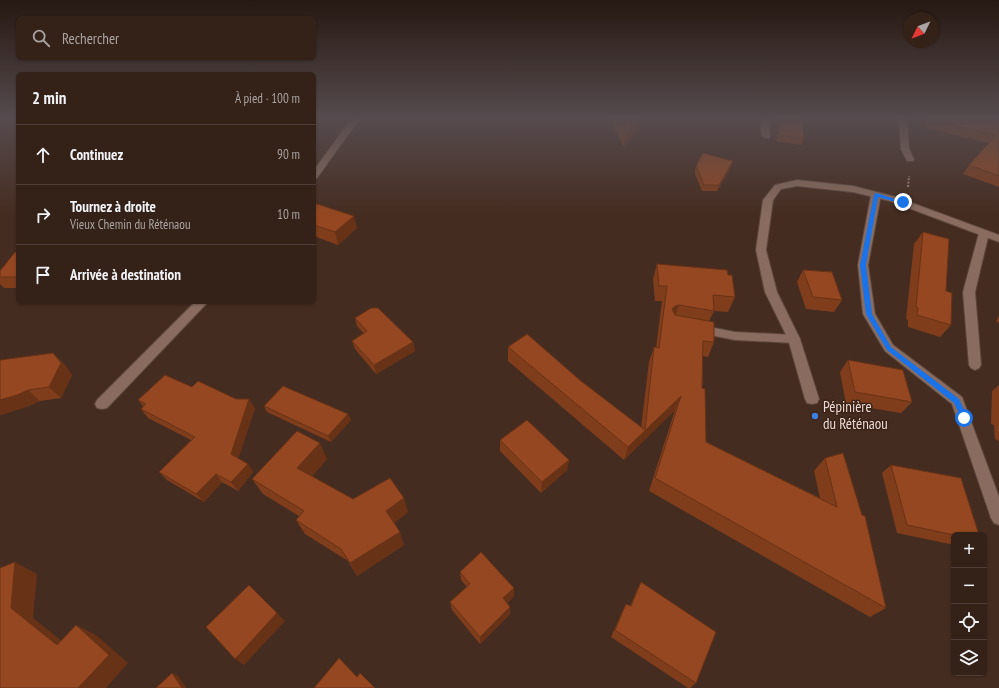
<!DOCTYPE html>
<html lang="fr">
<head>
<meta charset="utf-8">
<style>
  body { margin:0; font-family:"PT Sans Narrow",sans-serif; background:#3f2e25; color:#f1f3f6 }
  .controls { position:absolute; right:12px; bottom:12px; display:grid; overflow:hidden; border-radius:6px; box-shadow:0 1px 3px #0004 }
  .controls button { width:36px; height:36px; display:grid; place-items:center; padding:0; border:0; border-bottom:1px solid #4e3e37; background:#342118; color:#f1f3f6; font:20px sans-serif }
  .compass { position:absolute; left:903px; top:12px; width:36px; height:36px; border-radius:50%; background:#342118; box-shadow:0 1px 3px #0004; rotate:227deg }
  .stop { position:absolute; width:12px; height:12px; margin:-9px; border:3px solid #1a73e8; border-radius:50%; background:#fff }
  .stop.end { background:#1a73e8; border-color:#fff; box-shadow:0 1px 4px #0008 }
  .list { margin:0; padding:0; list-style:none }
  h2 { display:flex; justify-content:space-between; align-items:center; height:52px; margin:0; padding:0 16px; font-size:17px }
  h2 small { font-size:13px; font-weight:400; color:#a9a3a2 }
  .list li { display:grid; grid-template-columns:26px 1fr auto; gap:12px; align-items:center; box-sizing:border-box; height:60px; padding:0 16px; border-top:1px solid #4e3e37 }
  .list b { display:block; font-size:15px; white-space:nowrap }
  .list p { margin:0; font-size:13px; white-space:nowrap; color:#a9a3a2 }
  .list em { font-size:13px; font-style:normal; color:#a9a3a2 }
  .icon { flex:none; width:22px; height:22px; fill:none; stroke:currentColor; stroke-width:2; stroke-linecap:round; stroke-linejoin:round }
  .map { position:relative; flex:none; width:999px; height:688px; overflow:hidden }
  .search { position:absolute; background:#342118; box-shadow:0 1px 3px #0004; left:16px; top:16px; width:300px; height:44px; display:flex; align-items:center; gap:10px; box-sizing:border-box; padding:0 14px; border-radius:6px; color:#a9a3a2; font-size:15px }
  .panel { position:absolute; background:#342118; box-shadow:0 1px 3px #0004; left:16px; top:72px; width:300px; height:232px; border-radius:6px }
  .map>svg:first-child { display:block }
</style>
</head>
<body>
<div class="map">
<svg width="999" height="688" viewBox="0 0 999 688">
  <rect width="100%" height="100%" fill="#452c20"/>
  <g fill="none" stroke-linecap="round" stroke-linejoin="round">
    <g stroke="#5d483e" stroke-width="2">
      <path id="lane" d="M 352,118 L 360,118 L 317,178 L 314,179 L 314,170 Z
        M 760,118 L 768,118 L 770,136 L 769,138 L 766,138 L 762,136 Z
        M 899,118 L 907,118 L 909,149 L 914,159 L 913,161 L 907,161 L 901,149 Z
        M 876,192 L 881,195 L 868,265 L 875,314 L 893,345 L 962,397 L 999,497 L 999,525 L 994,523 L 991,518 L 952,404 L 885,351 L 863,314 L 858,265 L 871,195 Z
        M 984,230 L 989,233 L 975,292 L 981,365 L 979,368 L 975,370 L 971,368 L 969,365 L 963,292 L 979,233 Z
        M 195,302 L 208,302 L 107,408 L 102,409 L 97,408 L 95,404 L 97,400 Z
        M 699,325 L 735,332 L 794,335 L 798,336 L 800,339 L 798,342 L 794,343 L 735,340 L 695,332 L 693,329 L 695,326 Z"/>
    </g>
    <g stroke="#5d483e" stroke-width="2">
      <path id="street" d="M 797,180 L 853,186 L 896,197 L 999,235 L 999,242 L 890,201 L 853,192 L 797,186 L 781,189 L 773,200 L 766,250 L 777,292 L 800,339 L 819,399 L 817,403 L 812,404 L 807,403 L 805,399 L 788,339 L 765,292 L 756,250 L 763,200 L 775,185 Z"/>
    </g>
    <path stroke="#9c887e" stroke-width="2" stroke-dasharray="2 1.5" stroke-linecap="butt" d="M 908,187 L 909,176"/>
    <use href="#lane" fill="#896c5f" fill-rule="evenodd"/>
    <use href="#street" fill="#896c5f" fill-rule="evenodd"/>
  </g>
  <path fill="#7f3d1c" d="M 609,118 L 646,118 L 624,147 Z
    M 777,118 L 802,118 L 804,139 L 801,145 L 776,141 L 778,125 L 777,125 Z
    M 927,118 L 999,118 L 999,187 L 963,174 L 969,165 L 989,143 L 925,128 Z
    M 697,164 L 731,167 L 717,191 L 702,191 L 695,174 L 695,170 Z
    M 314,203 L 357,228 L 338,245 L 314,236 Z
    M 923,232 L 946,291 L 951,325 L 940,337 L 908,327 L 908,320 L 906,319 L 914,244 Z
    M 18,252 L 18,288 L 4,288 L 0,284 L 0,271 Z
    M 657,264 L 735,297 L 728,312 L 714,311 L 709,321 L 714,342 L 708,357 L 703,356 L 702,388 L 706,442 L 820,498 L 814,471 L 825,458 L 886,608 L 870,617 L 649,491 L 675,410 L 624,460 L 508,361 L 508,347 L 581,381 L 641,428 L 649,362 L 654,347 L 656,348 L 662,301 L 655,301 L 653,279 Z
    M 803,270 L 842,300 L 834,312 L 806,309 L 797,282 Z
    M 999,316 L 999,323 L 996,321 Z
    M 355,318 L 413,342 L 415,351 L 376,374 L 355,349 L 352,341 L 364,334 L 357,326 Z
    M 53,353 L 64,364 L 72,375 L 61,398 L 40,401 L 29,406 L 0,415 Z
    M 848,360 L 912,402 L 901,413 L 846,404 L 840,372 Z
    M 999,385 L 999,441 L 995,439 L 994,425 L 991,424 L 992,391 Z
    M 192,387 L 255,408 L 238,458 L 248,464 L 253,472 L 238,491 L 222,482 L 204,502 L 167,480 L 159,472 L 191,440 L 148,418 L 141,409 L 143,406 L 138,400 Z
    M 264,406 L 351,420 L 331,442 L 267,412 Z
    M 500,440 L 569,460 L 567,470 L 541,493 L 500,451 Z
    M 327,459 L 312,476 L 353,499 L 408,512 L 394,523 L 404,545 L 357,576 L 348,561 L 305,534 L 296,520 L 299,516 L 263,494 L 252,479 Z
    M 891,465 L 954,535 L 954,545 L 897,533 L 882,473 Z
    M 460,572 L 514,596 L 507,603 L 510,614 L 480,644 L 452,610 L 450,602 L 467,587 L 461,580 Z
    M 641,582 L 696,683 L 690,688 L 688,688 L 611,637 L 622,612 L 626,604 L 630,606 L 637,590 Z"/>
  <path fill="#683216" d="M 638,118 L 646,118 L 624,147 L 627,132 Z
    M 733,161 L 731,167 L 717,191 L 719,185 Z
    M 354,216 L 357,228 L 338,245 L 335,232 Z
    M 679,305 L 674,320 L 672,309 L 675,306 Z
    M 413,342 L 415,351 L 376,374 L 374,365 Z
    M 53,353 L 64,364 L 72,375 L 61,398 L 49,387 Z
    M 28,390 L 40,401 L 29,406 L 0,415 L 0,400 Z
    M 681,396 L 675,410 L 624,460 L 628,447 Z
    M 249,399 L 255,408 L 237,463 L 231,454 Z
    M 348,414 L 351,420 L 331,442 L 328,436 Z
    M 320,443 L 327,459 L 306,483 L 297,468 Z
    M 569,460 L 567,470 L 541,493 L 542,482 Z
    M 248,464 L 253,472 L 238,491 L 231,482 Z
    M 216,474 L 222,482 L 204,502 L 196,494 Z
    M 404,498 L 408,512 L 391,525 L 386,511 Z
    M 400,532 L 404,545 L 357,576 L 350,563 Z
    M 15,562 L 37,574 L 33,618 L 78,654 L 57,645 L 11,608 Z
    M 249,585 L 285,621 L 244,665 L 235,659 Z
    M 514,588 L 514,596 L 503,606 L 503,598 Z
    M 510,607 L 510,614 L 480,644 L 480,637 Z
    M 76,625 L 96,635 L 128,663 L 106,688 L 78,688 Z
    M 172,673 L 178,676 L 186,688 L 182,688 Z"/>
  <path fill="#944720" stroke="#683216" d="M 619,118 L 638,118 L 627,132 Z
    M 779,118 L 802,118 L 804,139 L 779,135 L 781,119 Z
    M 930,118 L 999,118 L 999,176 L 969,165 L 996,135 L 930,120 Z
    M 703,153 L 733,161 L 719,185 L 704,185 L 697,168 L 697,164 Z
    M 314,203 L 354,216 L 335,232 L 314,225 Z
    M 923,232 L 949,239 L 946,291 L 952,293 L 951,325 L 917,315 L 918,308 L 916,307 Z
    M 15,252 L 18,252 L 18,277 L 0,277 L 0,271 Z
    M 657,264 L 727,270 L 728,275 L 732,275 L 735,297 L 713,295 L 714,311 L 679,305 L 675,306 L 672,309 L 675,315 L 714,322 L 714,342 L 703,341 L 702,388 L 705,389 L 706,442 L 837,507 L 825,458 L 843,453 L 862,515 L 865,516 L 886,608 L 655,478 L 681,396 L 628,447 L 508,347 L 527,334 L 581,381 L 645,430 L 654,347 L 659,348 L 667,286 L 659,286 Z
    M 803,270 L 832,272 L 842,300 L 813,297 Z
    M 371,308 L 378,308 L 413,342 L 374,365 L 352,341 L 367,331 L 355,318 Z
    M 53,353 L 61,363 L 49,387 L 28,390 L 17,395 L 0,400 L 0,360 Z
    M 848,360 L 903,370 L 912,402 L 855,392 Z
    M 165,375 L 192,387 L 198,381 L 236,399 L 249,399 L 231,454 L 248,464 L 231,482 L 216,474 L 196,494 L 159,472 L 195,437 L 141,409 L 146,404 L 138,400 Z
    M 283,386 L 348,414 L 328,436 L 264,406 Z
    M 527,420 L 569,460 L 542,482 L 500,440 Z
    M 297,431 L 320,443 L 297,468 L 353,499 L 390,478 L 404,498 L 386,511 L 400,532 L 350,563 L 341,549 L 296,520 L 304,511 L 252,479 Z
    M 891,465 L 961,478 L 979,535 L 954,535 L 907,525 Z
    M 481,552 L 514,588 L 503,598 L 510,607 L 480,637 L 450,602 L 470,584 L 460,572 Z
    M 15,562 L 11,608 L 57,645 L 76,625 L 109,655 L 78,688 L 0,688 L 0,568 Z
    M 641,582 L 716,632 L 696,683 L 615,630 L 626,604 L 631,606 Z
    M 249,585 L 277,613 L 235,659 L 206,627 Z
    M 339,658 L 357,677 L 360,673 L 375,688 L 314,688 Z
    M 172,673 L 182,688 L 156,688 Z"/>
  <linearGradient id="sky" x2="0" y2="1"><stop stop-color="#261812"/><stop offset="0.55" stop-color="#564b4e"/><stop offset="1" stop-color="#564b4e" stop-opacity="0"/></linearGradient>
  <rect width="999" height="215" fill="url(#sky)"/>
  <path fill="#1a73e8" d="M 876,193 L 905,202 L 903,204 L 878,197 L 866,265 L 872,314 L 891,347 L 959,399 L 968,418 L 967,420 L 962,420 L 954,403 L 887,350 L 866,314 L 860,265 L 874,195 Z"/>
  <circle fill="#3f7fe0" stroke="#3a2217" stroke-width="1.5" cx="815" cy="416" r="4"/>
  <g text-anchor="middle" stroke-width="3" stroke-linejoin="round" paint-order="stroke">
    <g font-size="15" fill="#ecdbd4" stroke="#3a2217" text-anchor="start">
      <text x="823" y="412">Pépinière<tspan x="823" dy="17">du Réténaou</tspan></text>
    </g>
  </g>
</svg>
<div class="controls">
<button>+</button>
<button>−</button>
<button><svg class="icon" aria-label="locate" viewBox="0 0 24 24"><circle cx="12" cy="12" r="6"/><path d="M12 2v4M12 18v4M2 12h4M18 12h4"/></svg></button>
<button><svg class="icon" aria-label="layers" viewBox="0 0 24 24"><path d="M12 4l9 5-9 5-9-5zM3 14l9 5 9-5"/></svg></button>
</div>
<svg class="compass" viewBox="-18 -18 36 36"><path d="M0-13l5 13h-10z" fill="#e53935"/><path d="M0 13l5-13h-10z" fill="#a9a3a2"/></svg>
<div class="stop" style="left:964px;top:418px"></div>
<div class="stop end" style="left:903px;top:202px"></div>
<div class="search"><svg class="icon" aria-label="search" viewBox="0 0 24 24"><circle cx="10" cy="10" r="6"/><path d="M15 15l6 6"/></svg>Rechercher</div>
<section class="panel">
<h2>2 min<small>À pied · 100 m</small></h2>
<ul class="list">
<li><svg class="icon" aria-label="ahead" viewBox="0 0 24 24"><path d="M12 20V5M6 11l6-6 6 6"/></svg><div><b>Continuez</b></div><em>90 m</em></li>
<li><svg class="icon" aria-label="right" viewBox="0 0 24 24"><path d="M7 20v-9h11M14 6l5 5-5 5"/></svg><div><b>Tournez à droite</b><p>Vieux Chemin du Réténaou</p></div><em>10 m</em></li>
<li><svg class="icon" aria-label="arrive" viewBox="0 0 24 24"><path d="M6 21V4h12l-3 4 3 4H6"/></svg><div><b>Arrivée à destination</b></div></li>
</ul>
</section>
</div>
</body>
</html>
